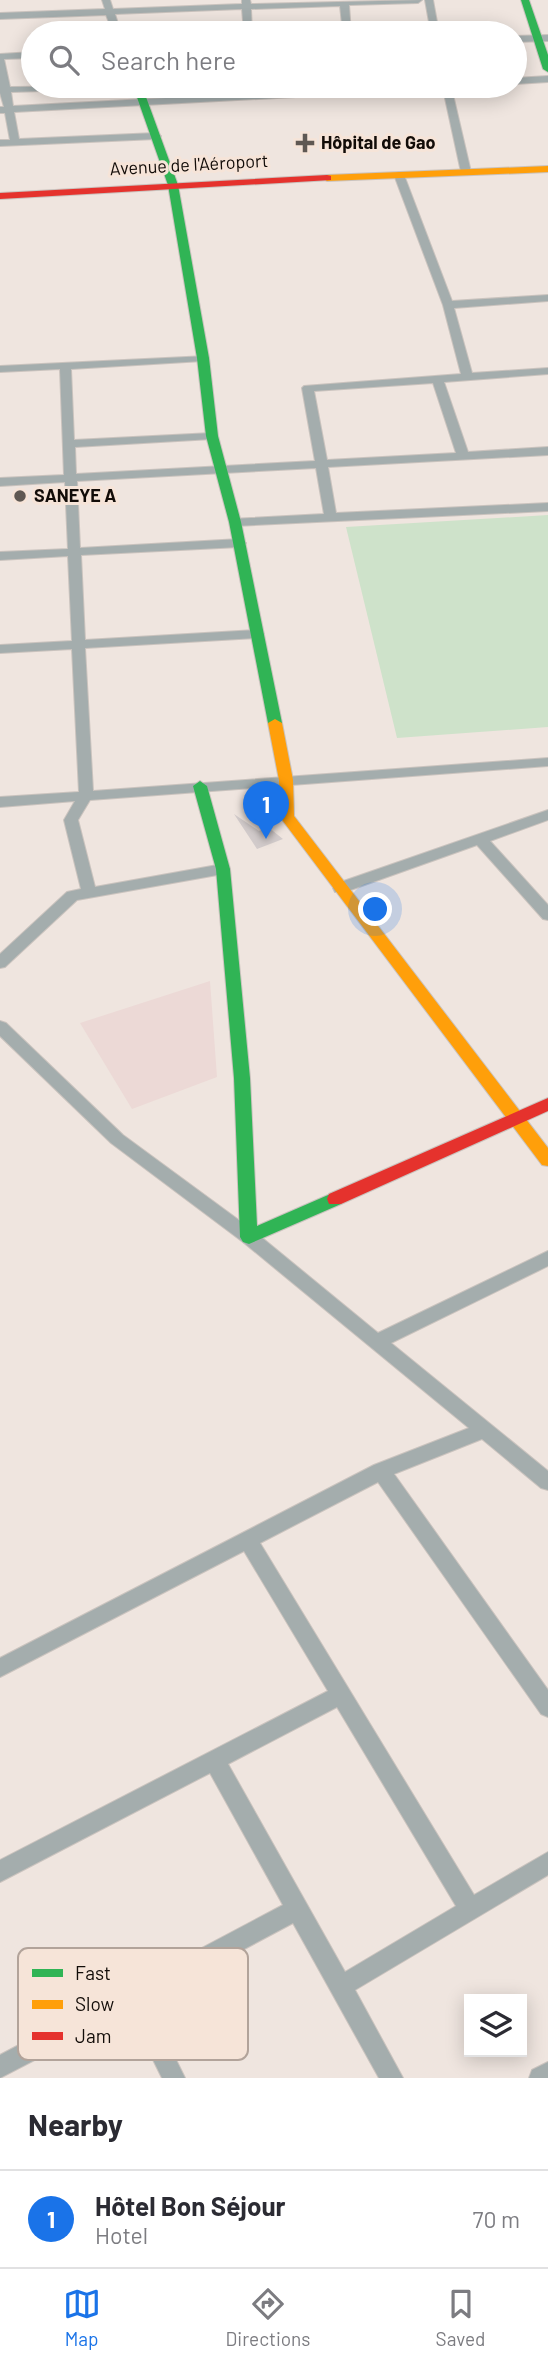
<!DOCTYPE html>
<html lang="en">
<head>
<meta charset="utf-8">
<style>
  body { margin:0; font-family:Barlow,sans-serif; background:#f2f2f3; color:#2b2b33 }
  .controls { position:absolute; right:21px; bottom:21px; display:grid; overflow:hidden; border-radius:0px; box-shadow:0 4px 18px #0003 }
  .controls button { width:63px; height:63px; display:grid; place-items:center; padding:0; border:0; border-bottom:2px solid #e1e1e2; background:#fff; color:#2b2b33; font:35px sans-serif }
  .you { position:absolute; left:376px; top:910px; width:24px; height:24px; margin:-18px; border:5px solid #fff; border-radius:50%; background:#1a73e8; box-shadow:0 0 0 10px #1a73e833 }
  .badge { display:grid; place-items:center; width:46px; height:46px; border-radius:50%; background:#1a73e8; color:#fff; font-size:23px; font-weight:700 }
  .pin { position:absolute; translate:-50% -58px; filter:drop-shadow(0 2px 4px #0008) }
  .pin::after { content:''; position:absolute; top:37px; width:24px; height:21px; background:inherit; clip-path:polygon(0 0,100% 0,50% 100%) }
  .list { margin:0; padding:0; list-style:none }
  h2 { display:flex; justify-content:space-between; align-items:center; height:91px; margin:0; padding:0 28px; font-size:30px }
  h2 small { font-size:23px; font-weight:400; color:#7c7c81 }
  .list li { display:grid; grid-template-columns:46px 1fr auto; gap:21px; align-items:center; box-sizing:border-box; height:98px; padding:0 28px; border-top:2px solid #e1e1e2 }
  .list b { display:block; font-size:26px; white-space:nowrap }
  .list p { margin:0; font-size:23px; white-space:nowrap; color:#7c7c81 }
  .list em { font-size:23px; font-style:normal; color:#7c7c81 }
  .icon { flex:none; width:38px; height:38px; fill:none; stroke:currentColor; stroke-width:2; stroke-linecap:round; stroke-linejoin:round }
  .map { position:relative; flex:none; width:548px; height:2078px; overflow:hidden }
  .search { position:absolute; background:#fff; box-shadow:0 4px 18px #0003; left:21px; right:21px; top:21px; height:77px; display:flex; align-items:center; gap:18px; box-sizing:border-box; padding:0 24px; border-radius:38px; color:#7c7c81; font-size:26px }
  .sheet { height:189px; background:#fff }
  nav { display:flex; justify-content:space-around; align-items:center; box-sizing:border-box; height:98px; border-top:2px solid #e1e1e2; background:#fff; font-size:19px; color:#7c7c81 }
  nav a { display:grid; justify-items:center; gap:4px }
  nav .on { color:#1a73e8 }
  .map>svg:first-child { display:block }
</style>
</head>
<body>
<div class="map">
<svg width="548" height="2078" viewBox="0 0 548 2078">
  <rect width="100%" height="100%" fill="#efe5df"/>
  <path fill="#ecd9d6" d="M 210,981 L 217,1077 L 132,1109 L 80,1023 Z"/>
  <path fill="#cee2ca" d="M 548,515 L 548,727 L 397,738 L 346,527 Z"/>
  <path fill="#d2cbcb" d="M 234,814 L 259,831 L 268,827 L 283,839 L 257,849 Z"/>
  <g fill="none" stroke-linecap="round" stroke-linejoin="round">
    <g stroke="#cac3be" stroke-width="2">
      <path id="street" d="M 102,0 L 110,0 L 113,9 L 242,4 L 242,0 L 250,0 L 251,4 L 422,0 L 418,3 L 349,5 L 351,33 L 343,33 L 340,6 L 251,9 L 252,33 L 244,33 L 242,9 L 115,14 L 121,33 L 113,33 L 106,15 L 0,19 L 0,13 L 105,9 Z
        M 425,0 L 433,0 L 439,33 L 431,33 Z
        M 548,35 L 548,41 L 515,42 L 515,36 Z
        M 33,52 L 33,58 L 4,59 L 10,87 L 112,86 L 107,89 L 11,92 L 13,106 L 395,86 L 451,86 L 471,172 L 466,175 L 461,172 L 443,89 L 14,112 L 19,139 L 156,133 L 161,136 L 156,139 L 0,146 L 0,140 L 10,140 L 5,113 L 0,113 L 0,107 L 4,107 L 0,93 L 0,54 Z
        M 548,76 L 548,82 L 515,84 L 515,78 Z
        M 399,172 L 404,175 L 452,301 L 548,295 L 548,301 L 454,308 L 472,373 L 548,368 L 548,374 L 444,382 L 468,452 L 548,447 L 548,455 L 328,467 L 336,513 L 548,503 L 548,511 L 235,526 L 229,522 L 231,519 L 324,514 L 316,468 L 77,481 L 80,548 L 240,539 L 246,543 L 240,547 L 81,555 L 85,640 L 257,630 L 264,634 L 257,638 L 85,648 L 93,791 L 548,758 L 548,766 L 90,800 L 78,820 L 95,887 L 223,864 L 230,869 L 223,874 L 77,900 L 5,967 L 0,968 L 0,954 L 67,892 L 81,889 L 64,820 L 75,801 L 0,807 L 0,797 L 79,792 L 72,649 L 0,653 L 0,645 L 72,641 L 68,556 L 0,560 L 0,552 L 68,549 L 65,482 L 0,486 L 0,478 L 64,475 L 60,369 L 0,372 L 0,366 L 207,356 L 209,358 L 203,361 L 71,369 L 74,440 L 212,433 L 218,436 L 212,439 L 75,447 L 76,474 L 315,461 L 302,388 L 304,386 L 461,374 L 443,305 L 394,175 ZM 433,383 L 456,453 L 327,460 L 314,391 Z
        M 548,810 L 548,820 L 490,841 L 548,905 L 548,920 L 543,919 L 477,845 L 345,892 L 335,892 L 333,888 L 335,884 Z
        M 0,1021 L 6,1023 L 123,1135 L 255,1232 L 378,1333 L 548,1251 L 548,1266 L 391,1343 L 548,1471 L 548,1490 L 541,1488 L 482,1439 L 394,1474 L 548,1690 L 548,1717 L 541,1714 L 378,1482 L 260,1543 L 474,1895 L 548,1852 L 548,1875 L 355,1990 L 403,2078 L 379,2078 L 293,1923 L 147,2001 L 185,2078 L 162,2078 L 129,2011 L 0,2078 L 0,2055 L 283,1905 L 210,1773 L 0,1882 L 0,1860 L 328,1691 L 244,1551 L 0,1677 L 0,1658 L 374,1465 L 469,1428 L 243,1242 L 111,1143 L 0,1036 ZM 337,1707 L 456,1906 L 345,1972 L 228,1764 Z
        M 548,2062 L 548,2078 L 529,2078 L 532,2070 Z"/>
    </g>
    <g stroke="#cac3be" stroke-width="2">
      <path id="fast" d="M 521,0 L 529,0 L 548,55 L 548,72 L 543,69 Z
        M 133,86 L 142,86 L 178,185 L 209,358 L 218,436 L 241,522 L 282,723 L 275,727 L 268,723 L 229,522 L 206,436 L 197,358 L 168,185 Z
        M 200,781 L 207,786 L 230,869 L 250,1078 L 257,1226 L 335,1192 L 341,1194 L 343,1199 L 341,1204 L 249,1244 L 243,1242 L 240,1237 L 234,1078 L 216,869 L 193,786 Z"/>
    </g>
    <g stroke="#cac3be" stroke-width="2">
      <path id="slow" d="M 548,166 L 548,172 L 327,181 L 322,178 L 327,175 Z
        M 275,719 L 282,723 L 293,780 L 294,816 L 548,1148 L 548,1166 L 542,1165 L 280,817 L 279,780 L 268,723 Z"/>
    </g>
    <g stroke="#cac3be" stroke-width="2">
      <path id="jam" d="M 327,175 L 331,176 L 331,180 L 0,199 L 0,193 Z
        M 548,1098 L 548,1111 L 341,1204 L 329,1204 L 327,1199 L 329,1194 Z"/>
    </g>
    <use href="#street" fill="#a4adad" fill-rule="evenodd"/>
    <use href="#fast" fill="#30b455" fill-rule="evenodd"/>
    <use href="#slow" fill="#ff9f0a" fill-rule="evenodd"/>
    <use href="#jam" fill="#e5322d" fill-rule="evenodd"/>
  </g>
  <g fill="#5f5853" stroke="#f6e4d8" stroke-width="2.5">
    <path d="M301.5 132.5h7v7h7v7h-7v7h-7v-7h-7v-7h7z"/>
    <circle cx="20" cy="496" r="7"/>
  </g>
  <g text-anchor="middle" stroke-width="6" stroke-linejoin="round" paint-order="stroke">
    <g font-size="18" font-weight="bold" fill="#120c08" stroke="#f6e4d8" text-anchor="start">
      <text x="321" y="149">Hôpital de Gao</text>
      <text x="34" y="502">SANEYE A</text>
    </g>
    <g font-size="18" fill="#120c08" stroke="#f6e4d8">
      <text transform="translate(189 165) rotate(-3)" y="6">Avenue de l'Aéroport</text>
    </g>
  </g>
  <rect x="18" y="1948" width="230" height="112" rx="10" fill="#f6e4d8" stroke="#b2a39a" stroke-width="2"/>
  <rect x="32" y="1969" width="31" height="8" fill="#30b455"/>
  <rect x="32" y="2000" width="31" height="9" fill="#ff9f0a"/>
  <rect x="32" y="2032" width="31" height="8" fill="#e5322d"/>
  <g font-size="19" fill="#120c08">
    <text x="75" y="1980">Fast</text>
    <text x="75" y="2011">Slow</text>
    <text x="75" y="2043">Jam</text>
  </g>
</svg>
<div class="controls">
<button><svg class="icon" aria-label="layers" viewBox="0 0 24 24"><path d="M12 4l9 5-9 5-9-5zM3 14l9 5 9-5"/></svg></button>
</div>
<div class="you"></div>
<div class="pin badge" style="left:266px;top:839px">1</div>
<div class="search"><svg class="icon" aria-label="search" viewBox="0 0 24 24"><circle cx="10" cy="10" r="6"/><path d="M15 15l6 6"/></svg>Search here</div>
</div>
<section class="sheet">
<h2>Nearby<small></small></h2>
<ul class="list">
<li><span class="badge">1</span><div><b>Hôtel Bon Séjour</b><p>Hotel</p></div><em>70 m</em></li>
</ul>
</section>
<nav>
<a class="on"><svg class="icon" aria-label="map" viewBox="0 0 24 24"><path d="M3 6l6-2 6 2 6-2v14l-6 2-6-2-6 2zM9 4v14M15 6v14"/></svg>Map</a>
<a><svg class="icon" aria-label="directions" viewBox="0 0 24 24"><path d="M12 3l9 9-9 9-9-9zM9 14v-3h6M13 9l2 2-2 2"/></svg>Directions</a>
<a><svg class="icon" aria-label="saved" viewBox="0 0 24 24"><path d="M7 4h10v16l-5-4-5 4z"/></svg>Saved</a>
</nav>
</body>
</html>
